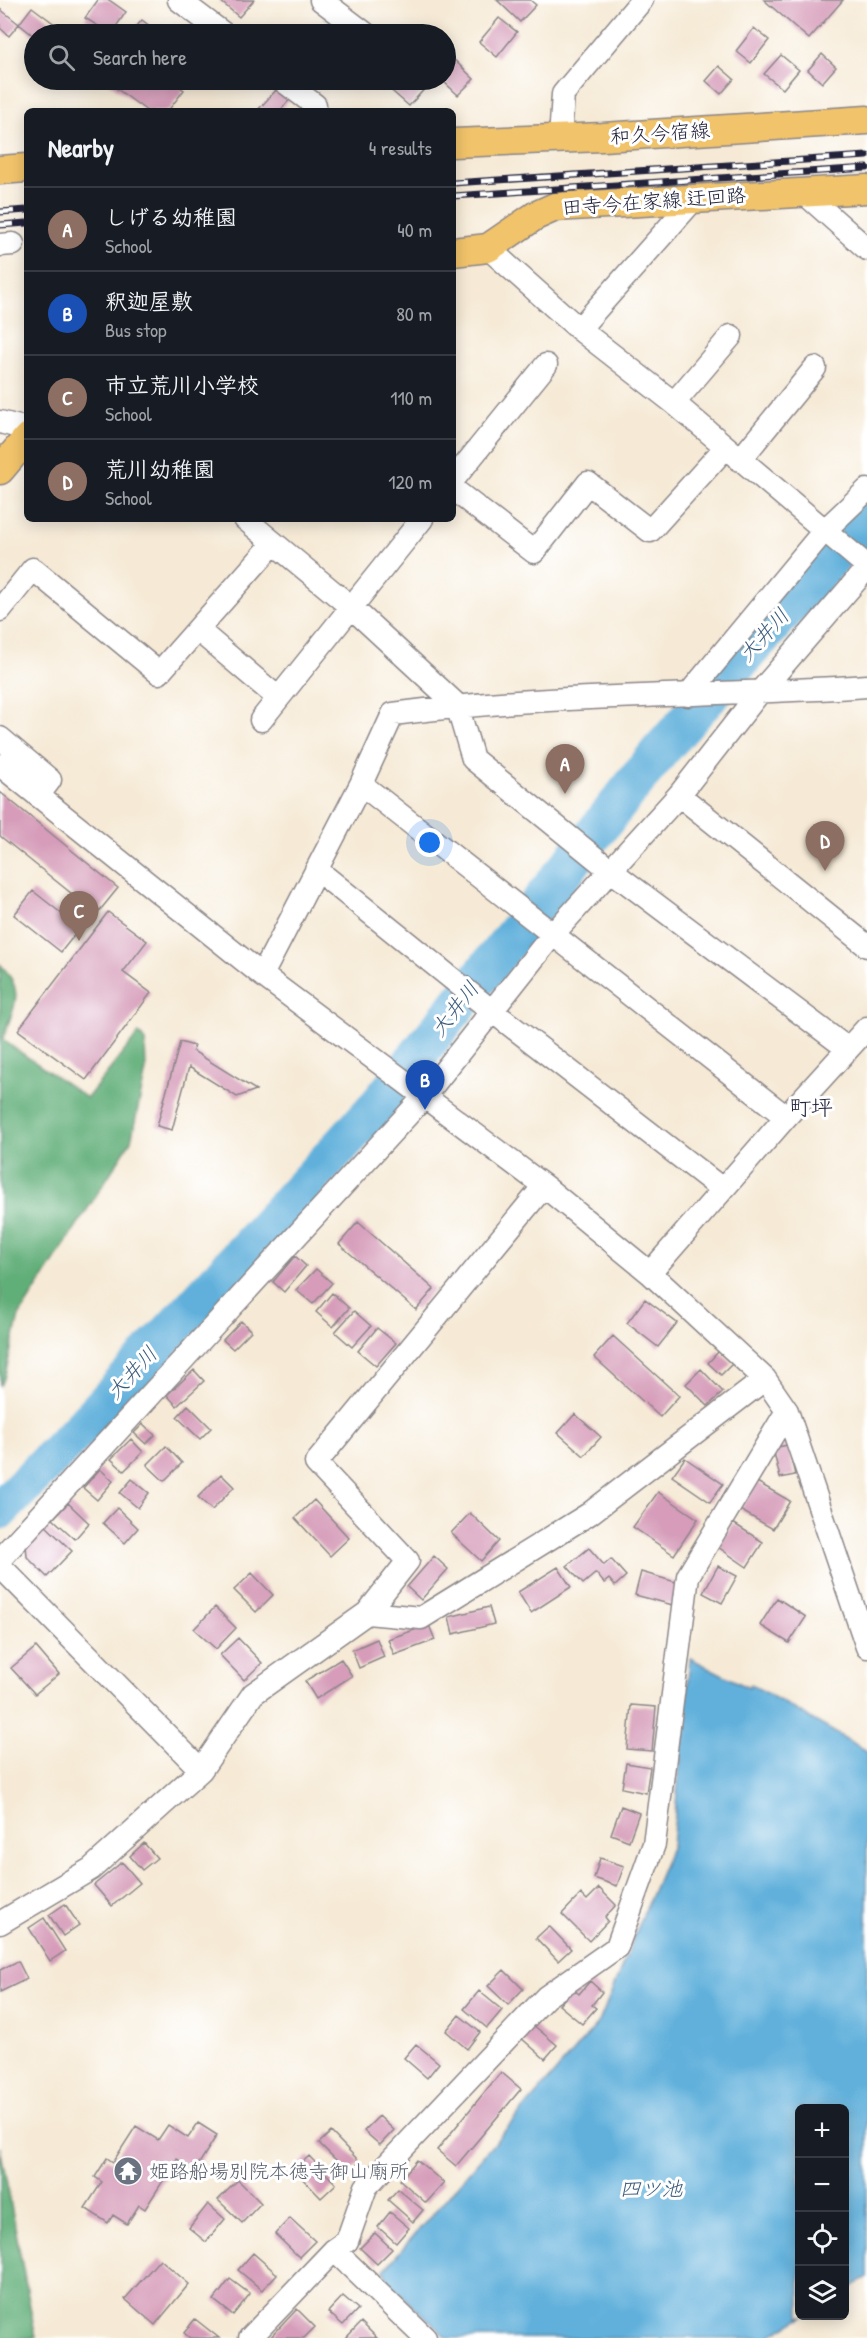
<!DOCTYPE html>
<html lang="en">
<head>
<meta charset="utf-8">
<style>
  body { margin:0; font-family:"Patrick Hand","Klee One",sans-serif; background:#242831; color:#f1f3f6 }
  .controls { position:absolute; right:18px; bottom:18px; display:grid; overflow:hidden; border-radius:9px; box-shadow:0 3px 15px #0003 }
  .controls button { width:54px; height:54px; display:grid; place-items:center; padding:0; border:0; border-bottom:2px solid #363941; background:#171b24; color:#f1f3f6; font:30px sans-serif }
  .you { position:absolute; left:430px; top:843px; width:21px; height:21px; margin:-15px; border:4px solid #fff; border-radius:50%; background:#1a73e8; box-shadow:0 0 0 9px #1a73e833 }
  .badge { display:grid; place-items:center; width:39px; height:39px; border-radius:50%; background:#0b8043; color:#fff; font-size:20px; font-weight:700 }
  .pin { position:absolute; translate:-50% -50px; filter:drop-shadow(0 2px 3px #0008) }
  .pin::after { content:''; position:absolute; top:32px; width:21px; height:18px; background:inherit; clip-path:polygon(0 0,100% 0,50% 100%) }
  .list { margin:0; padding:0; list-style:none }
  h2 { display:flex; justify-content:space-between; align-items:center; height:78px; margin:0; padding:0 24px; font-size:26px }
  h2 small { font-size:20px; font-weight:400; color:#9ea1a6 }
  .list li { display:grid; grid-template-columns:39px 1fr auto; gap:18px; align-items:center; box-sizing:border-box; height:84px; padding:0 24px; border-top:2px solid #363941 }
  .list b { display:block; font-size:22px; white-space:nowrap }
  .list p { margin:0; font-size:20px; white-space:nowrap; color:#9ea1a6 }
  .list em { font-size:20px; font-style:normal; color:#9ea1a6 }
  .icon { flex:none; width:33px; height:33px; fill:none; stroke:currentColor; stroke-width:2; stroke-linecap:round; stroke-linejoin:round }
  .map { position:relative; flex:none; width:867px; height:2338px; overflow:hidden }
  .search { position:absolute; background:#171b24; box-shadow:0 3px 15px #0003; left:24px; top:24px; width:432px; height:66px; display:flex; align-items:center; gap:15px; box-sizing:border-box; padding:0 21px; border-radius:33px; color:#9ea1a6; font-size:22px }
  .panel { position:absolute; background:#171b24; box-shadow:0 3px 15px #0003; left:24px; top:108px; width:432px; height:414px; border-radius:9px }
  .map>svg:first-child { display:block }
</style>
</head>
<body>
<div class="map">
<svg width="867" height="2338" viewBox="0 0 867 2338">
  <rect width="100%" height="100%" fill="#fff"/>
  <filter id="ink" filterUnits="userSpaceOnUse"><feTurbulence type="fractalNoise" baseFrequency=".0167" numOctaves="2"/><feDisplacementMap in="SourceGraphic" scale="12" xChannelSelector="R" yChannelSelector="G"/><feConvolveMatrix kernelMatrix="1 2 1 2 8 2 1 2 1" color-interpolation-filters="sRGB"/></filter>
  <filter id="wash" filterUnits="userSpaceOnUse"><feTurbulence type="fractalNoise" baseFrequency=".008" numOctaves="4" result="noise"/><feDisplacementMap in="SourceGraphic" scale="24" xChannelSelector="R" yChannelSelector="G"/><feGaussianBlur stdDeviation="1.35" result="paint"/><feColorMatrix in="noise" values="0 0 0 0 0 0 0 0 0 0 0 0 0 0 0 0 0 1.4 0 .05"/><feComposite in="paint" operator="in"/></filter>
  <g filter="url(#wash)">
    <rect width="100%" height="100%" fill="#f6ead6"/>
    <path fill="#60ae78" stroke="#41685a" stroke-width="1.5" d="M 0,964 C 28,993 12,1007 3,1040 L 87,1098 L 139,1033 L 145,1041 L 146,1070 L 131,1141 L 19,1316 L 4,1379 L 0,1385 Z
      M 0,2147 L 36,2338 L 0,2338 Z"/>
    <path fill="#61b0db" stroke="#42698b" stroke-width="1.5" d="M 690,1658 L 749,1688 L 751,1684 L 867,1751 L 867,2278 L 845,2291 L 844,2108 L 800,2108 L 800,2316 L 804,2316 L 766,2338 L 448,2338 L 389,2283 L 384,2270 L 599,2022 L 672,1845 Z"/>
    <g fill="none" stroke-linecap="round" stroke-linejoin="round">
      <path stroke="#61b0db" stroke-width="39" d="M 0,1510 L 90,1419 L 379,1104 L 660,751 L 867,519"/>
    </g>
    <g id="blocks">
      <path fill="#d69cb9" d="M 98,0 L 109,0 L 126,12 L 111,34 L 85,18 Z
        M 219,0 L 254,0 L 239,17 Z
        M 497,0 L 530,0 L 536,5 L 520,22 Z
        M 764,0 L 843,0 L 809,39 Z
        M 32,7 L 68,34 L 34,36 L 19,24 Z
        M 0,9 L 19,24 L 9,36 L 0,28 Z
        M 499,18 L 517,32 L 497,57 L 479,42 Z
        M 142,20 L 160,34 L 130,34 Z
        M 754,28 L 769,40 L 751,63 L 736,51 Z
        M 446,52 L 474,79 L 458,95 L 442,80 L 446,80 Z
        M 822,54 L 836,67 L 822,83 L 808,70 Z
        M 781,55 L 799,70 L 783,89 L 764,74 Z
        M 719,66 L 734,79 L 721,94 L 706,81 Z
        M 105,80 L 170,80 L 184,90 L 168,111 L 147,111 Z
        M 390,80 L 424,80 L 429,84 L 409,106 L 385,85 Z
        M 278,88 L 290,99 L 280,111 L 257,111 Z
        M 0,792 L 118,888 L 97,914 L 0,836 Z
        M 33,891 L 80,928 L 61,952 L 14,915 Z
        M 108,912 L 147,941 L 123,972 L 151,993 L 86,1080 L 18,1030 Z
        M 180,1042 L 194,1046 L 193,1051 L 256,1090 L 237,1097 L 189,1067 L 172,1130 L 157,1126 Z
        M 358,1222 L 434,1289 L 416,1310 L 339,1244 Z
        M 295,1256 L 306,1266 L 284,1292 L 273,1282 Z
        M 316,1269 L 332,1283 L 313,1304 L 296,1290 Z
        M 332,1293 L 349,1308 L 333,1327 L 316,1312 Z
        M 645,1299 L 677,1323 L 658,1347 L 627,1323 Z
        M 354,1311 L 371,1326 L 352,1347 L 335,1332 Z
        M 241,1321 L 251,1331 L 233,1349 L 223,1340 Z
        M 377,1328 L 396,1343 L 376,1366 L 358,1351 Z
        M 613,1336 L 679,1396 L 660,1417 L 594,1357 Z
        M 719,1351 L 732,1364 L 721,1375 L 708,1363 Z
        M 701,1369 L 723,1392 L 708,1406 L 686,1384 Z
        M 194,1370 L 204,1381 L 177,1406 L 167,1395 Z
        M 188,1405 L 211,1428 L 200,1439 L 177,1417 Z
        M 575,1414 L 601,1437 L 584,1456 L 558,1433 Z
        M 143,1424 L 155,1435 L 146,1444 L 134,1433 Z
        M 131,1439 L 143,1452 L 124,1471 L 111,1459 Z
        M 788,1445 L 795,1475 L 780,1478 L 773,1448 Z
        M 166,1446 L 182,1463 L 164,1481 L 147,1465 Z
        M 685,1458 L 723,1484 L 710,1502 L 672,1476 Z
        M 100,1469 L 113,1481 L 97,1500 L 83,1488 Z
        M 221,1474 L 234,1487 L 212,1510 L 198,1497 Z
        M 132,1479 L 149,1493 L 138,1508 L 120,1493 Z
        M 757,1482 L 790,1501 L 773,1529 L 740,1510 Z
        M 658,1492 L 698,1519 L 674,1555 L 633,1527 Z
        M 314,1500 L 349,1538 L 330,1556 L 295,1518 Z
        M 68,1503 L 89,1523 L 75,1539 L 53,1519 Z
        M 117,1508 L 138,1528 L 125,1543 L 103,1523 Z
        M 470,1513 L 499,1541 L 481,1561 L 451,1533 Z
        M 733,1523 L 763,1542 L 747,1567 L 718,1547 Z
        M 45,1525 L 72,1551 L 47,1577 L 27,1557 L 26,1544 Z
        M 589,1548 L 604,1565 L 611,1559 L 626,1576 L 615,1586 L 609,1579 L 604,1583 L 596,1573 L 583,1584 L 567,1566 Z
        M 434,1556 L 448,1569 L 421,1600 L 407,1587 Z
        M 718,1566 L 737,1576 L 722,1603 L 703,1593 Z
        M 558,1567 L 571,1587 L 531,1613 L 518,1592 Z
        M 641,1572 L 679,1583 L 673,1605 L 635,1595 Z
        M 252,1573 L 273,1595 L 256,1612 L 234,1590 Z
        M 777,1598 L 806,1617 L 789,1643 L 760,1625 Z
        M 215,1607 L 236,1628 L 216,1649 L 194,1629 Z
        M 489,1607 L 494,1624 L 453,1634 L 449,1617 Z
        M 429,1625 L 435,1640 L 394,1655 L 388,1639 Z
        M 238,1638 L 262,1663 L 244,1680 L 220,1655 Z
        M 377,1639 L 384,1657 L 359,1668 L 352,1650 Z
        M 36,1647 L 59,1674 L 35,1694 L 11,1668 Z
        M 341,1659 L 352,1676 L 316,1699 L 305,1681 Z
        M 631,1705 L 656,1707 L 652,1751 L 627,1749 Z
        M 626,1763 L 650,1767 L 646,1793 L 622,1788 Z
        M 621,1806 L 639,1813 L 629,1841 L 611,1834 Z
        M 144,1843 L 157,1858 L 142,1870 L 130,1856 Z
        M 600,1858 L 624,1866 L 617,1886 L 594,1878 Z
        M 122,1862 L 140,1883 L 112,1906 L 94,1885 Z
        M 599,1888 L 616,1905 L 605,1917 L 608,1921 L 589,1941 L 562,1914 L 581,1894 L 587,1900 Z
        M 65,1904 L 79,1925 L 63,1936 L 49,1915 Z
        M 44,1918 L 65,1951 L 50,1961 L 29,1928 Z
        M 549,1926 L 571,1949 L 558,1961 L 536,1938 Z
        M 18,1961 L 27,1979 L 0,1992 L 0,1970 Z
        M 504,1970 L 523,1989 L 508,2005 L 488,1986 Z
        M 590,1981 L 602,1992 L 592,2005 L 596,2008 L 582,2024 L 559,2005 L 573,1989 L 579,1994 Z
        M 479,1991 L 502,2010 L 487,2028 L 464,2009 Z
        M 459,2015 L 480,2032 L 467,2049 L 446,2031 Z
        M 532,2024 L 557,2045 L 545,2059 L 520,2037 Z
        M 416,2044 L 439,2063 L 427,2078 L 404,2058 Z
        M 501,2072 L 521,2089 L 456,2166 L 437,2150 Z
        M 379,2116 L 394,2130 L 380,2145 L 364,2131 Z
        M 198,2123 L 217,2135 L 195,2170 L 177,2159 L 145,2209 L 139,2205 L 127,2224 L 113,2215 L 108,2223 L 85,2208 L 102,2182 L 95,2177 L 107,2158 L 113,2162 L 136,2126 L 158,2140 L 168,2125 L 188,2138 Z
        M 331,2132 L 360,2162 L 349,2173 L 319,2143 Z
        M 309,2156 L 336,2184 L 321,2198 L 294,2170 Z
        M 417,2160 L 444,2183 L 426,2203 L 400,2180 Z
        M 238,2180 L 261,2203 L 242,2223 L 218,2200 Z
        M 398,2189 L 423,2210 L 413,2222 L 388,2200 Z
        M 208,2204 L 225,2219 L 206,2242 L 189,2228 Z
        M 390,2212 L 409,2228 L 396,2243 L 378,2227 Z
        M 290,2218 L 315,2241 L 299,2257 L 275,2234 Z
        M 375,2233 L 392,2249 L 377,2264 L 360,2248 Z
        M 253,2253 L 277,2274 L 262,2290 L 238,2270 Z
        M 160,2259 L 189,2284 L 155,2325 L 125,2299 Z
        M 230,2279 L 250,2294 L 233,2315 L 214,2300 Z
        M 343,2296 L 358,2309 L 343,2325 L 328,2312 Z
        M 297,2309 L 315,2327 L 304,2338 L 270,2338 Z
        M 195,2319 L 219,2338 L 190,2338 L 184,2333 Z
        M 361,2322 L 377,2338 L 346,2338 Z"/>
    </g>
  </g>
  <g filter="url(#ink)">
    <use href="#blocks" fill-opacity="0" stroke="#8c8688" stroke-width="1.5"/>
    <g fill="none" stroke-linecap="round" stroke-linejoin="round">
      <g stroke="#8c8688" stroke-width="25">
        <path id="minor" d="M 179,0 L 224,34
          M 321,0 L 366,34
          M 282,80 L 315,105
          M 560,139 L 563,94 L 642,0
          M 803,192 L 867,249
          M 0,245 L 13,244
          M 488,248 L 579,329 L 674,403 L 867,566
          M 579,329 L 695,198
          M 674,403 L 731,336
          M 0,422 L 27,429
          M 740,460 L 815,368
          M 453,480 L 546,365
          M 453,489 L 534,552 L 588,483 L 650,531 L 726,447
          M 245,519 L 351,607 L 457,705 L 473,759 L 610,870 L 848,1049
          M 0,610 L 33,569 L 159,673 L 274,543
          M 198,630 L 278,698
          M 688,695 L 823,532 L 867,490
          M 261,720 L 422,519
          M 0,738 L 50,780 L 38,796
          M 0,765 L 262,975 L 544,1186 L 650,1273 L 765,1379 L 787,1411 L 867,1647
          M 361,784 L 786,1117
          M 679,795 L 867,946
          M 317,870 L 492,1011 L 722,1189
          M 262,975 L 361,784 L 393,714 C 549,693 709,697 867,686
          M 650,1273 L 786,1117 L 867,1028
          M 0,1559 L 423,1098 L 553,934 L 679,795 L 759,693 L 867,568
          M 0,1566 L 201,1770
          M 367,1613 L 408,1561 L 316,1463 L 544,1186
          M 0,1923 L 91,1869 L 201,1770 L 253,1694 L 367,1613 L 421,1618 L 589,1514 L 765,1379
          M 334,2250 L 425,2338
          M 250,2338 L 334,2250 L 347,2241 L 366,2187 L 546,1997 L 617,1947 L 654,1844 L 688,1576 L 787,1411"/>
      </g>
      <g stroke="#8c8688" stroke-width="31">
        <path id="major" d="M 453,143 L 603,137 L 867,120
          M 0,170 L 27,168
          M 453,252 L 488,248 L 535,216 L 555,207 L 867,189
          M 0,470 L 27,438"/>
      </g>
      <use href="#minor" stroke="#fff" stroke-width="22"/>
      <use href="#major" stroke="#f1c36a" stroke-width="28"/>
      <g stroke="#22223b" stroke-width="7">
        <path id="rail" d="M 453,183 L 867,156
          M 453,196 L 867,168
          M 0,212 L 27,210
          M 0,225 L 27,223"/>
      </g>
      <use href="#rail" stroke="#fff" stroke-width="4.5" stroke-dasharray="14" stroke-linecap="butt"/>
    </g>
  </g>
  <defs>
    <g id="temple-disc" transform="scale(1.5)"><circle r="9.5" fill="#6b7280" stroke="#fff"/><path d="M0-6L5-2H3V0L6.5 2.5H4V6H1.5V3h-3V6H-4V2.5H-6.5L-3 0V-2H-5Z" fill="#fff"/></g>
  </defs>
  <g fill-rule="evenodd">
    <use href="#temple-disc" x="128" y="2171"/>
  </g>
  <g text-anchor="middle" stroke-width="6" stroke-linejoin="round" paint-order="stroke">
    <g font-size="20" fill="#22223b" stroke="#fff">
      <text transform="translate(660 133) rotate(-4)" y="7">和久今宿線</text>
      <text transform="translate(654 201) rotate(-4)" y="7">田寺今在家線 迂回路</text>
    </g>
    <g font-size="20" fill="#5b616d" stroke="#fff" text-anchor="start">
      <text x="149" y="2178">姫路船場別院本徳寺御山廟所</text>
    </g>
    <g font-size="21" font-style="italic" fill="#3b5b7b" stroke="#fff">
      <text transform="translate(764 635) rotate(-48)" y="7">大井川</text>
      <text transform="translate(455 1009) rotate(-52)" y="7">大井川</text>
      <text transform="translate(132 1373) rotate(-47)" y="7">大井川</text>
      <text x="651" y="2196">四ツ池</text>
    </g>
    <g font-size="22" fill="#22223b" stroke="#fff">
      <text x="811" y="1115">町坪</text>
    </g>
  </g>
</svg>
<div class="controls">
<button>+</button>
<button>−</button>
<button><svg class="icon" aria-label="locate" viewBox="0 0 24 24"><circle cx="12" cy="12" r="6"/><path d="M12 2v4M12 18v4M2 12h4M18 12h4"/></svg></button>
<button><svg class="icon" aria-label="layers" viewBox="0 0 24 24"><path d="M12 4l9 5-9 5-9-5zM3 14l9 5 9-5"/></svg></button>
</div>
<div class="you"></div>
<div class="pin badge" style="left:565px;top:794px;background:#8d6e63">A</div>
<div class="pin badge" style="left:425px;top:1110px;background:#1a4fb4">B</div>
<div class="pin badge" style="left:79px;top:941px;background:#8d6e63">C</div>
<div class="pin badge" style="left:825px;top:871px;background:#8d6e63">D</div>
<div class="search"><svg class="icon" aria-label="search" viewBox="0 0 24 24"><circle cx="10" cy="10" r="6"/><path d="M15 15l6 6"/></svg>Search here</div>
<section class="panel">
<h2>Nearby<small>4 results</small></h2>
<ul class="list">
<li><span class="badge" style="background:#8d6e63">A</span><div><b>しげる幼稚園</b><p>School</p></div><em>40 m</em></li>
<li><span class="badge" style="background:#1a4fb4">B</span><div><b>釈迦屋敷</b><p>Bus stop</p></div><em>80 m</em></li>
<li><span class="badge" style="background:#8d6e63">C</span><div><b>市立荒川小学校</b><p>School</p></div><em>110 m</em></li>
<li><span class="badge" style="background:#8d6e63">D</span><div><b>荒川幼稚園</b><p>School</p></div><em>120 m</em></li>
</ul>
</section>
</div>
</body>
</html>
